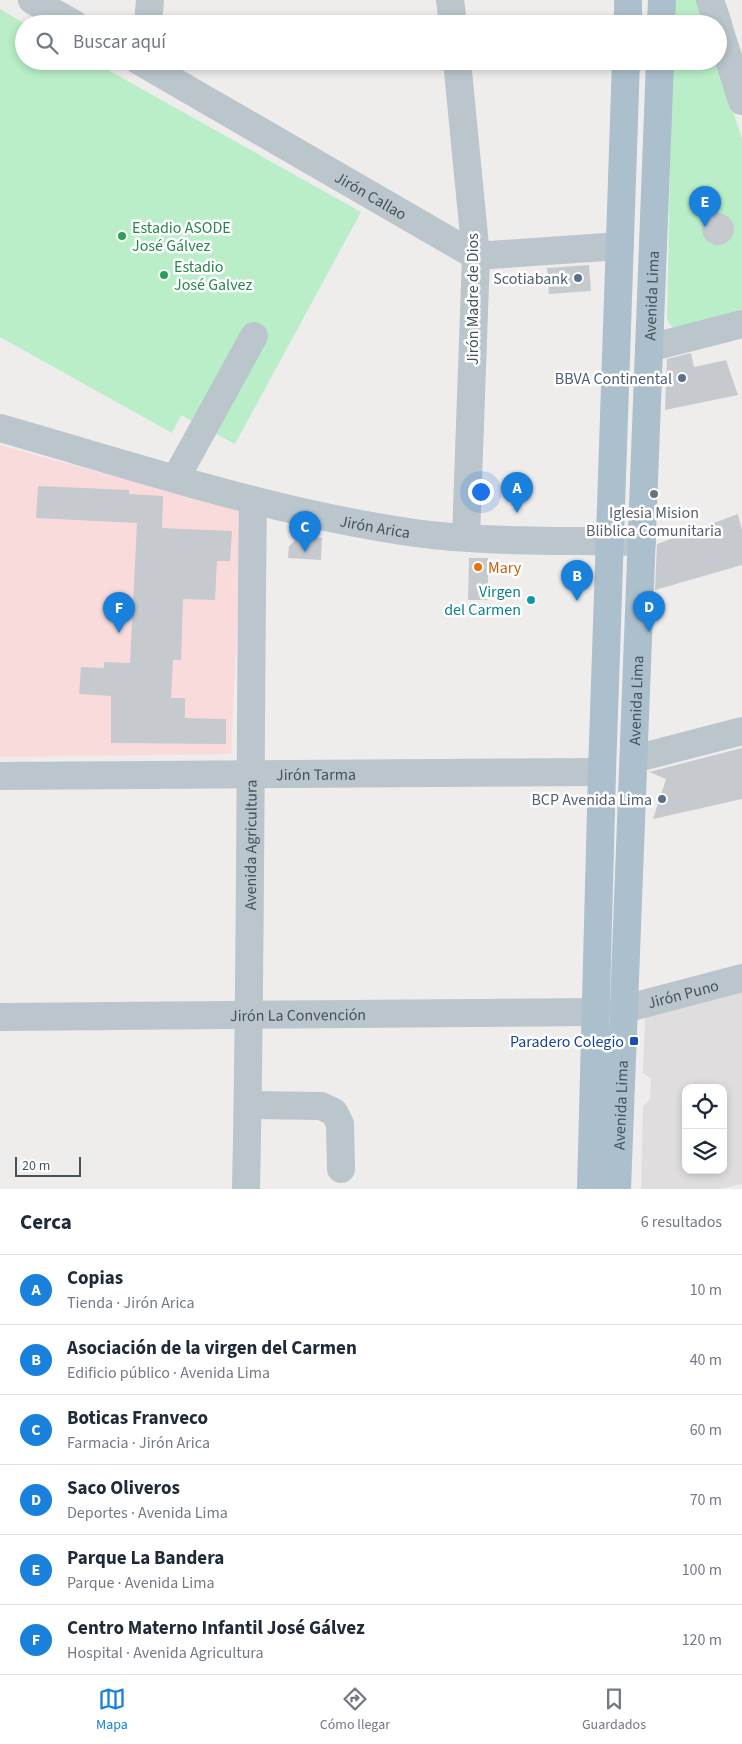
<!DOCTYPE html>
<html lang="es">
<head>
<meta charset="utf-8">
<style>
  body { margin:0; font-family:"Source Sans 3",sans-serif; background:#f2f2f3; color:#1f2937 }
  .controls { position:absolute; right:15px; bottom:15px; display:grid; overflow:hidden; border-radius:10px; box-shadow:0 2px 8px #0003 }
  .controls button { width:45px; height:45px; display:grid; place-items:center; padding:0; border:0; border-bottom:1px solid #e0e1e3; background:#fff; color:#1f2937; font:25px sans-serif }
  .scale { position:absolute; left:15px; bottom:12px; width:66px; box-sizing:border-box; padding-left:5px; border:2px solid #455259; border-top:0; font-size:14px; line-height:18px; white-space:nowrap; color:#455259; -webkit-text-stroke:4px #fff; paint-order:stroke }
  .you { position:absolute; left:480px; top:491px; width:18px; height:18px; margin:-12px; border:4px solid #fff; border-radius:50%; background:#1a73e8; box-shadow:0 0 0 8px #1a73e833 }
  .badge { display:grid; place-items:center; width:32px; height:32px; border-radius:50%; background:#1981dc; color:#fff; font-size:16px; font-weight:700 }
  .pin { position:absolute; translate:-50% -41px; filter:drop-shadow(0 1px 2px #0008) }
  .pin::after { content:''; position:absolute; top:26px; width:18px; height:15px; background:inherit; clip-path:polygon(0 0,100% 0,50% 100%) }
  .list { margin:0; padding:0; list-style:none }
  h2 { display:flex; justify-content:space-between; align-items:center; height:65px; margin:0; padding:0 20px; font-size:21px }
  h2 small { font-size:16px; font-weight:400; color:#747a83 }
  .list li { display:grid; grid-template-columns:32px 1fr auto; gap:15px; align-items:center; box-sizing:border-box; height:70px; padding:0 20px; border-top:1px solid #e0e1e3 }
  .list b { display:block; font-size:19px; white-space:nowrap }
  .list p { margin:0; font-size:16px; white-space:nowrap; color:#747a83 }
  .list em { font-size:16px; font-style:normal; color:#747a83 }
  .icon { flex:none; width:28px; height:28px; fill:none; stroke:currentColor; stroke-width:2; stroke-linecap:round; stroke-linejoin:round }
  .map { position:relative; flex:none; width:742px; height:1189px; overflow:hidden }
  .search { position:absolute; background:#fff; box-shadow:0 2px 8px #0003; left:15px; right:15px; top:15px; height:55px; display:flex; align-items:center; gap:12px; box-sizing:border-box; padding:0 18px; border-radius:28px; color:#747a83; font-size:19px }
  .sheet { height:485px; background:#fff }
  nav { display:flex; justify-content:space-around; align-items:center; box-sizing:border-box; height:70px; border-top:1px solid #e0e1e3; background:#fff; font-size:14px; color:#747a83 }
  nav a { display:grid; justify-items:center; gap:2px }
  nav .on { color:#1981dc }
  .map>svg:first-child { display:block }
</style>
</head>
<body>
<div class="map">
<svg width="742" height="1189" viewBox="0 0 742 1189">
  <rect width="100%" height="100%" fill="#efecec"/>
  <path fill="#e0ddde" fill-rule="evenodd" d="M 742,985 L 742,1184 L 720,1189 L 641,1189 L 643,1107 L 650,1099 L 651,1079 L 643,1073 L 645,1014 ZM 686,1088 L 723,1088 L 723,1170 L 686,1170 Z"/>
  <path fill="#fadbdb" d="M 0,445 L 243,512 L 231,754 L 0,757 Z"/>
  <path fill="#b9eec8" d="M 674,0 L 698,0 L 705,24 L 673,24 Z
    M 0,9 L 25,24 L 24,24 L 24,61 L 92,61 L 361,212 L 235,444 L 181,415 L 172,433 L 0,337 Z
    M 672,61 L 717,61 L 742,139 L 742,315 L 676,330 L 670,325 L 667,319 Z"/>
  <path fill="#c6cacf" d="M702 229a16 16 0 1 1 32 0a16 16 0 1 1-32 0Z
    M 589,265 L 591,291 L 549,294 L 547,268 Z
    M 691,353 L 694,367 L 726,360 L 738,395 L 665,410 L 667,359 Z
    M 38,486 L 129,490 L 129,494 L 163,496 L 162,528 L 232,531 L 230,561 L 217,561 L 215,600 L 183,599 L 181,660 L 173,660 L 171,698 L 185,698 L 185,718 L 226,719 L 226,744 L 111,743 L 111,696 L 79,694 L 81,667 L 104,668 L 104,662 L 130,663 L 137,523 L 36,518 Z
    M 738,514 L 742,530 L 742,565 L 655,590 L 657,544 Z
    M 299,537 L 322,538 L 321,560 L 288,558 L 289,546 Z
    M 469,558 L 488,558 L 488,600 L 468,600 Z
    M 742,748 L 742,799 L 653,819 L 666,779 L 649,772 Z"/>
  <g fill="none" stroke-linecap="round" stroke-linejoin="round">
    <g stroke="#bac5cc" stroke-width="28">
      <path d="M 32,0 L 74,24"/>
      <path d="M 450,0 L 453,24"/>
      <path d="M 710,0 L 718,24"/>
      <path d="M 148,24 L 150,0"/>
      <path d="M 718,25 L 742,101"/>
      <path id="s1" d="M 139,61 L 476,256 L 620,246"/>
      <path d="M 457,61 L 476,256 L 466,537"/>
      <path d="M 649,348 L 742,324"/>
      <path id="s2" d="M 0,428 C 137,467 273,513 415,533 C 488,543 567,540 642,542"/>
      <path d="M 176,478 L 254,336"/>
      <path d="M 634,759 L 742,731"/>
      <path id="s3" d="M 0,776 L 602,772"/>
      <path id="s4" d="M 624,1009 L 742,978"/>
      <path id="s5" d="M 0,1017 L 596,1012"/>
      <path d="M 248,1105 L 321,1106 L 334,1112 L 340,1124 L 341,1169"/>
      <path id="s6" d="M 246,1189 C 251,959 250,730 253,500"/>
    </g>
    <g stroke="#abbfcc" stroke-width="28">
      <path d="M 628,24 L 628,0"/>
      <path d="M 661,24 L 662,0"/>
      <path d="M 591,1189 L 602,772 L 626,61"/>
      <path id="s7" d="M 617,1189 L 660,61"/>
    </g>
  </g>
  <g fill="#2e9e5b" stroke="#fff" stroke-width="2">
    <circle cx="122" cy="236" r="5"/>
    <circle cx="164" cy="275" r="5"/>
  </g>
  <g fill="#5c6f8a" stroke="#fff" stroke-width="2">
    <circle cx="578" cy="278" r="5"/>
    <circle cx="682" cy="378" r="5"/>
    <circle cx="662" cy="799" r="5"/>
  </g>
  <circle fill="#6b7280" stroke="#fff" stroke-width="2" cx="654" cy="494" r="5"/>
  <circle fill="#e8710a" stroke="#fff" stroke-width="2" cx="478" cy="567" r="5"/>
  <circle fill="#0f9aa8" stroke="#fff" stroke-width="2" cx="531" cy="600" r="5"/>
  <rect fill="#1a4fb4" stroke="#fff" stroke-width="2" x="629" y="1036" width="10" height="10" rx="2.5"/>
  <g text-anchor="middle" stroke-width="5" stroke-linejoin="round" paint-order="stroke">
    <g font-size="16" fill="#455259" stroke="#fff">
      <text dy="6" stroke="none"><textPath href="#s1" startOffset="268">Jirón Callao</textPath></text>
      <text dy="6" stroke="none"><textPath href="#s7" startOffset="894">Avenida Lima</textPath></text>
      <text transform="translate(472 299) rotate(-90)" y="6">Jirón Madre de Dios</text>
      <text dy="6" stroke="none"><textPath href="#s2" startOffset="388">Jirón Arica</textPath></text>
      <text dy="6" stroke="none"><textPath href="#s7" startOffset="489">Avenida Lima</textPath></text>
      <text dy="6" stroke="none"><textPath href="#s3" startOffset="316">Jirón Tarma</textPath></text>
      <text dy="6" stroke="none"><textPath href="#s6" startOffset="344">Avenida Agricultura</textPath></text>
      <text dy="6" stroke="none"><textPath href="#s4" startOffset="61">Jirón Puno</textPath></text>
      <text dy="6" stroke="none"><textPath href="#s5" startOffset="298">Jirón La Convención</textPath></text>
      <text dy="6" stroke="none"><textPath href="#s7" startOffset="84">Avenida Lima</textPath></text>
    </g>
    <g font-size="16" fill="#27864d" stroke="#fff" text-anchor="start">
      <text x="132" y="233">Estadio ASODE<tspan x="132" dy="18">José Gálvez</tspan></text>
      <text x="174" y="272">Estadio<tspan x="174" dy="18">José Galvez</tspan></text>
    </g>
    <g font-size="16" fill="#4e5e75" stroke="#fff" text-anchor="end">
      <text x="568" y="284">Scotiabank</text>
      <text x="672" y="384">BBVA Continental</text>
      <text x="652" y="805">BCP Avenida Lima</text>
    </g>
    <g font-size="16" fill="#5b616d" stroke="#fff">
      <text x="654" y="518">Iglesia Mision<tspan x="654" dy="18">Bliblica Comunitaria</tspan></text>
    </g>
    <g font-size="16" fill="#c56008" stroke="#fff" text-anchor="start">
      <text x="488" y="573">Mary</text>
    </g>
    <g font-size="16" fill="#0d838f" stroke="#fff" text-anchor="end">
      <text x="521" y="597">Virgen<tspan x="521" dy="18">del Carmen</tspan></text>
    </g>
    <g font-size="16" fill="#164399" stroke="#fff" text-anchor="end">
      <text x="624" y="1047">Paradero Colegio</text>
    </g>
  </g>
</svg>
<div class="controls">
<button><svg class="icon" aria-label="locate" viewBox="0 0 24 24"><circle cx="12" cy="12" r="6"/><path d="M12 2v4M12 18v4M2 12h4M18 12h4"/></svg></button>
<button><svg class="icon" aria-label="layers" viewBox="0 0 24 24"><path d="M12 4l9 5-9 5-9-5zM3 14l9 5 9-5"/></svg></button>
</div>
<div class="scale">20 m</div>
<div class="you"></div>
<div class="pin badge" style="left:517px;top:513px">A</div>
<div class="pin badge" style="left:577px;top:601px">B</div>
<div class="pin badge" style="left:305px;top:552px">C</div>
<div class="pin badge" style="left:649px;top:632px">D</div>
<div class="pin badge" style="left:705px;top:227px">E</div>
<div class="pin badge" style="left:119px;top:633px">F</div>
<div class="search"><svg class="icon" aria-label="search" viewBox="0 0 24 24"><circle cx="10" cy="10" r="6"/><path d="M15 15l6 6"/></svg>Buscar aquí</div>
</div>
<section class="sheet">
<h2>Cerca<small>6 resultados</small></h2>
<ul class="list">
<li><span class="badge">A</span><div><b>Copias</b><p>Tienda · Jirón Arica</p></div><em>10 m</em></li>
<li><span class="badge">B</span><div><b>Asociación de la virgen del Carmen</b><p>Edificio público · Avenida Lima</p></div><em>40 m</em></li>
<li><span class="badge">C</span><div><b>Boticas Franveco</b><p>Farmacia · Jirón Arica</p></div><em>60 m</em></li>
<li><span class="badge">D</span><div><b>Saco Oliveros</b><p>Deportes · Avenida Lima</p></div><em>70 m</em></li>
<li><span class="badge">E</span><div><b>Parque La Bandera</b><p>Parque · Avenida Lima</p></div><em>100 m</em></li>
<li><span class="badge">F</span><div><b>Centro Materno Infantil José Gálvez</b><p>Hospital · Avenida Agricultura</p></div><em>120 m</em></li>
</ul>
</section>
<nav>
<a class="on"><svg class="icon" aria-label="map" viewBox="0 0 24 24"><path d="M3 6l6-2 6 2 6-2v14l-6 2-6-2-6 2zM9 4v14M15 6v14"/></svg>Mapa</a>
<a><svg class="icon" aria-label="directions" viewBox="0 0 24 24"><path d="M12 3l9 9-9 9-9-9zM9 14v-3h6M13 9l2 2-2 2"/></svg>Cómo llegar</a>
<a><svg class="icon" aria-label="saved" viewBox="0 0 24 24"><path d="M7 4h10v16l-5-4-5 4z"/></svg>Guardados</a>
</nav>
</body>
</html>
